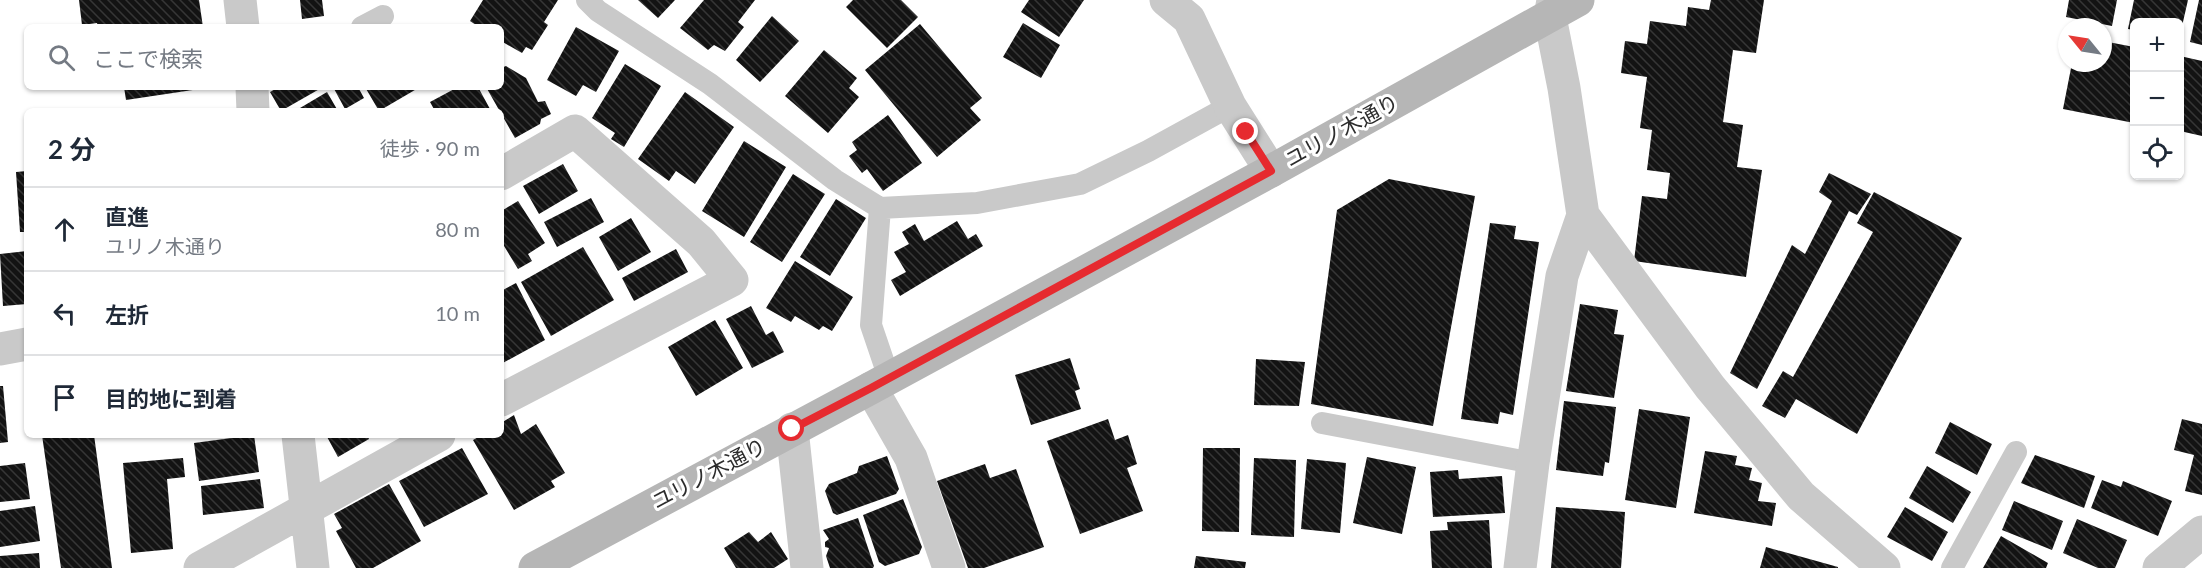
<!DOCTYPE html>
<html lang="ja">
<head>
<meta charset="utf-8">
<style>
  body { margin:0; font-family:Lato,"Noto Sans JP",sans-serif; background:#f6f6f7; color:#1f2937 }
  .controls { position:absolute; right:18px; top:18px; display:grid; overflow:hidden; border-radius:9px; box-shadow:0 2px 4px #0004 }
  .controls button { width:54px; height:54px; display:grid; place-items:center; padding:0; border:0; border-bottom:2px solid #e0e1e3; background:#fff; color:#1f2937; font:30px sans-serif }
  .compass { position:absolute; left:2058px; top:18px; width:54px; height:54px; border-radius:50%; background:#fff; box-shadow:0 2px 4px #0004; rotate:300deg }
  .stop { position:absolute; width:18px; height:18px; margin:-14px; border:4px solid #e62a2f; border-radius:50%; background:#fff }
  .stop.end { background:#e62a2f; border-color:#fff; box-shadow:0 2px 6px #0008 }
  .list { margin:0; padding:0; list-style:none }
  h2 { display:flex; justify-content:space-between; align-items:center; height:78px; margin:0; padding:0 24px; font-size:26px }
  h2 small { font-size:20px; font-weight:400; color:#747a83 }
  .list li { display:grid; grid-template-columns:39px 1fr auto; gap:18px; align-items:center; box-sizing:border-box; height:84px; padding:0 24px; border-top:2px solid #e0e1e3 }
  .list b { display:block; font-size:22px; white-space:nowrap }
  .list p { margin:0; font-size:20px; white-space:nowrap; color:#747a83 }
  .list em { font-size:20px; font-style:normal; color:#747a83 }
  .icon { flex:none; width:33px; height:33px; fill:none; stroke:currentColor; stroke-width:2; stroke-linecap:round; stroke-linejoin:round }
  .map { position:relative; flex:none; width:2202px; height:568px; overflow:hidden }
  .search { position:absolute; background:#fff; box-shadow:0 2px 4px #0004; left:24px; top:24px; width:480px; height:66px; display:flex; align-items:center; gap:15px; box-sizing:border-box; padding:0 21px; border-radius:9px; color:#747a83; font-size:22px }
  .panel { position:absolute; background:#fff; box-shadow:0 2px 4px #0004; left:24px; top:108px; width:480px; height:330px; border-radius:9px }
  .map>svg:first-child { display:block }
</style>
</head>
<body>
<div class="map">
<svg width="2202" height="568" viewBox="0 0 2202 568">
  <defs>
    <pattern id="building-back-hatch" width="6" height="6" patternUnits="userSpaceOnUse" patternTransform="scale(1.5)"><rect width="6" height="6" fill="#131313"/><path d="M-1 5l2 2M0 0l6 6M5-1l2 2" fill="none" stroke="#363636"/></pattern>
  </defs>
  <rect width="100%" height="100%" fill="#fff"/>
  <path fill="url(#building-back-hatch)" d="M 79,0 L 199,0 L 203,27 L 98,27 L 97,23 L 82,25 Z
    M 300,0 L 322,0 L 324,16 L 302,19 Z
    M 483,0 L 558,0 L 544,22 L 548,25 L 532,50 L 526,47 L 522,53 L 501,41 L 501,27 L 479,27 L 470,21 Z
    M 638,0 L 675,0 L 658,18 Z
    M 704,0 L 755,0 L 738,22 L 744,27 L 725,51 L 714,45 L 708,50 L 680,28 Z
    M 853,0 L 901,0 L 918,17 L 887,48 L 846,7 Z
    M 1029,0 L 1084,0 L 1059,37 L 1021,12 Z
    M 1711,0 L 1764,0 L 1756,53 L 1733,50 L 1723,122 L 1743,125 L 1737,167 L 1762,170 L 1746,277 L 1634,261 L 1642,196 L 1667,199 L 1670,173 L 1647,170 L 1652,130 L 1640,128 L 1647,77 L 1621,73 L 1625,41 L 1647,44 L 1650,21 L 1686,26 L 1688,7 L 1709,10 Z
    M 2069,0 L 2117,0 L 2112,26 L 2066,17 Z
    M 2134,0 L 2188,0 L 2180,35 L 2180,22 L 2134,22 L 2134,30 L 2128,29 Z
    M 2199,0 L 2202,0 L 2202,45 L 2190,42 Z
    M 772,16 L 799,41 L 760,82 L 736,60 Z
    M 1023,23 L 1060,45 L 1041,78 L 1003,57 Z
    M 920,24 L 982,98 L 970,108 L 981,120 L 937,157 L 865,70 Z
    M 576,27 L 619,51 L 596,92 L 583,85 L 576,96 L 547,80 Z
    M 2103,41 L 2134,47 L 2134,123 L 2063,109 L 2072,63 L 2103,63 Z
    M 824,50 L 857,78 L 849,88 L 859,97 L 828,133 L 785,96 Z
    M 2180,56 L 2202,61 L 2202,136 L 2180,131 Z
    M 625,64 L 661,86 L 624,147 L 611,139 L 615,133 L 592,118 Z
    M 506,66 L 526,78 L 538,102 L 545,101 L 551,114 L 541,119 L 540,124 L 515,138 L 486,87 L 501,87 L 501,68 Z
    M 124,87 L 206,87 L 206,88 L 126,100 Z
    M 279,87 L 323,87 L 281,111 L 270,92 Z
    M 333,87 L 358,87 L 364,98 L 345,109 Z
    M 365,87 L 420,87 L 379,111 Z
    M 458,87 L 478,87 L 490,109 L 486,111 L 435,111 L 430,102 Z
    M 327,92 L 338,111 L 295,111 Z
    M 685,92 L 734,127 L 695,184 L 676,171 L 669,181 L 638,159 Z
    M 888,115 L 922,163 L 883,191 L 867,169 L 862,173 L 849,156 L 857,150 L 852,142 Z
    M 744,141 L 786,167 L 744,237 L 702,211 Z
    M 563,164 L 578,191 L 539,214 L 523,186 Z
    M 27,171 L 27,232 L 20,232 L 16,172 Z
    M 1829,173 L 1871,194 L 1857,215 L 1849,211 L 1757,389 L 1730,373 L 1792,245 L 1805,254 L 1832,201 L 1819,192 Z
    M 793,174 L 825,194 L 782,262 L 750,242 Z
    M 1389,179 L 1475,196 L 1433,426 L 1311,404 L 1337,210 Z
    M 1874,192 L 1962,238 L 1857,434 L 1796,399 L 1785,418 L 1762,406 L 1783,371 L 1793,377 L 1873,232 L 1857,223 Z
    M 591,198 L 604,222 L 557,247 L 544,222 Z
    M 836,199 L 866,218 L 830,276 L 800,257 Z
    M 518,201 L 545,243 L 528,254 L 532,261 L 518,269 L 501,241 L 501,206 L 503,210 Z
    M 631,218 L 651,252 L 618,271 L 599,237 Z
    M 957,221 L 968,239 L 976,234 L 983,246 L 900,296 L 891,280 L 906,272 L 894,252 L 909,244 L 902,232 L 915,224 L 924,241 Z
    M 1490,223 L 1516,226 L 1514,239 L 1539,242 L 1513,415 L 1500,412 L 1498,424 L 1461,419 Z
    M 583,247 L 614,300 L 551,336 L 521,282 Z
    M 676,249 L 688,272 L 634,301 L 622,278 Z
    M 27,251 L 27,304 L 3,306 L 0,254 Z
    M 795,261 L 853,297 L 832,331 L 823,326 L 819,330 L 795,316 L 791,322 L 766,308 Z
    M 516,283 L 545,340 L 501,364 L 501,291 Z
    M 1580,304 L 1618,310 L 1614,334 L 1624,335 L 1614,398 L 1566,391 Z
    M 751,306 L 766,335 L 773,331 L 784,352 L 752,368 L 726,319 Z
    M 715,320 L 743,368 L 696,396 L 668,347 Z
    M 1070,358 L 1080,389 L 1075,391 L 1081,409 L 1031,425 L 1015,375 Z
    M 1256,359 L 1305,362 L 1299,406 L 1254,405 Z
    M 0,386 L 3,386 L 8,442 L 0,443 Z
    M 1564,401 L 1616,407 L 1609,463 L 1605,462 L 1603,476 L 1556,470 Z
    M 1639,409 L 1690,417 L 1676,508 L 1625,500 Z
    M 514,415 L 521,434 L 536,424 L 565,473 L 551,481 L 555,487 L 514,510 L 473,440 L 482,435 L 501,435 L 501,423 Z
    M 1108,419 L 1115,440 L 1128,435 L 1137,464 L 1127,468 L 1143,511 L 1080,534 L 1047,441 Z
    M 2182,419 L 2202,424 L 2202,495 L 2185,491 L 2194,455 L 2174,450 Z
    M 1950,422 L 1992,444 L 1977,475 L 1935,453 Z
    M 42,435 L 94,435 L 112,568 L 61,568 Z
    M 254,435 L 259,472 L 199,481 L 194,443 Z
    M 326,435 L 367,435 L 369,439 L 338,457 Z
    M 462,448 L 488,494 L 424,527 L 399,481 Z
    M 1203,448 L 1240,448 L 1239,532 L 1202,531 Z
    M 1705,451 L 1737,456 L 1735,465 L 1752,468 L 1749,480 L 1762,483 L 1758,501 L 1776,503 L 1772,526 L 1694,513 Z
    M 2035,455 L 2095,476 L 2084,508 L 2021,483 Z
    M 887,456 L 899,489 L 896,494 L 837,515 L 833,513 L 825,491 L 829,484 L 857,473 L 859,466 Z
    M 1367,457 L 1416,467 L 1402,534 L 1353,523 Z
    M 183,458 L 185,477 L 167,479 L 173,549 L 131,553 L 123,463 Z
    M 1254,458 L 1296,460 L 1294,537 L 1251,535 Z
    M 1307,459 L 1346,463 L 1340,533 L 1301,529 Z
    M 25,463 L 30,499 L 0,502 L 0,466 Z
    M 985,464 L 990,478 L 1016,469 L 1044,547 L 984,568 L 968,568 L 937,481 Z
    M 1927,466 L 1971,492 L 1953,523 L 1909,498 Z
    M 1458,470 L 1459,479 L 1502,476 L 1505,513 L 1433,517 L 1430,472 Z
    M 260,479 L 264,508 L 203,515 L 201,486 Z
    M 2102,480 L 2121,487 L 2123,481 L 2172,501 L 2158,536 L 2091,508 Z
    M 389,484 L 421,541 L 373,568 L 356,568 L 336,531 L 342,528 L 334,514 Z
    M 903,499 L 922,547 L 919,554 L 885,566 L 879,562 L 863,515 Z
    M 2014,501 L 2063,521 L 2052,550 L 2002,530 Z
    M 35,506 L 40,541 L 0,547 L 0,511 Z
    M 1556,507 L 1625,512 L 1621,568 L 1551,568 Z
    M 1905,507 L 1948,532 L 1932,561 L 1887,537 Z
    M 858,518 L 874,566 L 873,568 L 830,568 L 826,556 L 829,548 L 825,547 L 825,542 L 829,539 L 823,530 Z
    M 2077,519 L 2127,540 L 2115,568 L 2098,568 L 2063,553 Z
    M 1489,520 L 1492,568 L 1432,568 L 1430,531 L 1448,530 L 1447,522 Z
    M 749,532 L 758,542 L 771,532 L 788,559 L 774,568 L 736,568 L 724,548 Z
    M 2001,536 L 2048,563 L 2046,568 L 1983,568 Z
    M 1766,547 L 1838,567 L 1838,568 L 1760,568 Z
    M 39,553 L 40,568 L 0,568 L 0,556 Z
    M 1196,556 L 1246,562 L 1245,568 L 1194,568 Z"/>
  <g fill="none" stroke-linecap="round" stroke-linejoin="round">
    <path stroke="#c9c9c9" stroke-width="22" d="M 587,0 L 598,11 L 710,84 L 835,180 L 880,208 L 977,203 L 1080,184 L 1148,151 L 1230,106
      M 362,27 L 383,16
      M 880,208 L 871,325 L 889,378
      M 1322,423 L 1533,463
      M 1952,568 L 2016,452"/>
    <path stroke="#c9c9c9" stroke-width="33" d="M 240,0 L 243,27
      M 1166,0 L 1189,19 L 1230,106 L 1271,171
      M 1553,0 L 1550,17 L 1564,88 L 1583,215 L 1710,387 L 1801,496 L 1884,568
      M 252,87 L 253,111
      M 501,174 L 575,131 L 701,242 L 732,280 L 501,400
      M 0,349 L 27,344
      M 871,388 L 911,458 L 949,568
      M 792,429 L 807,568
      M 298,435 L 313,568
      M 200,568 L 439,435
      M 1520,568 L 1533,463 L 1562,276 L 1583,215
      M 2159,568 L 2202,532"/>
    <path stroke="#b6b6b6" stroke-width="33" d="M 535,568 L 871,388 L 1271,171 L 1578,0"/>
  </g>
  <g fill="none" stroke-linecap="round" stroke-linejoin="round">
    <path stroke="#e62a2f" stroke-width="8" d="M 792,429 L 871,388 L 1271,171 L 1246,132"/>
  </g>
  <g text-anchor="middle" stroke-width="6" stroke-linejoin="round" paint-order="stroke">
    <g font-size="21" fill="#2c2c2c" stroke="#fff">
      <text transform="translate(1342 131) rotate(-29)" y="7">ユリノ木通り</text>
      <text transform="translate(709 474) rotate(-28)" y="7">ユリノ木通り</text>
    </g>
  </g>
</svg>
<div class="controls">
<button>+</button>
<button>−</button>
<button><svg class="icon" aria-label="locate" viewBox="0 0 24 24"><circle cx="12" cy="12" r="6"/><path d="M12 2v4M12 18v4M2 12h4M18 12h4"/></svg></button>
</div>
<svg class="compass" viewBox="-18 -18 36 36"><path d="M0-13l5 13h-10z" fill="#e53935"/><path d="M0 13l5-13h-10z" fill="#747a83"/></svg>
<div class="stop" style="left:792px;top:429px"></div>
<div class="stop end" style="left:1246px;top:132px"></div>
<div class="search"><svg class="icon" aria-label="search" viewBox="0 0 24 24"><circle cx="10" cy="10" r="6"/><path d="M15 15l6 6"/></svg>ここで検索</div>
<section class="panel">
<h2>2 分<small>徒歩 · 90 m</small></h2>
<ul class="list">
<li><svg class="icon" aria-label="ahead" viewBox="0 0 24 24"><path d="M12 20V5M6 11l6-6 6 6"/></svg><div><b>直進</b><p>ユリノ木通り</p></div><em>80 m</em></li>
<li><svg class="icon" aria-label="left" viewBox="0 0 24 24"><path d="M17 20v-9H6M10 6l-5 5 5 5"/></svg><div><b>左折</b></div><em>10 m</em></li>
<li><svg class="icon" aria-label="arrive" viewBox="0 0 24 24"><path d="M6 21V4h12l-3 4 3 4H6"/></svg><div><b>目的地に到着</b></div></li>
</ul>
</section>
</div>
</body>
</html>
